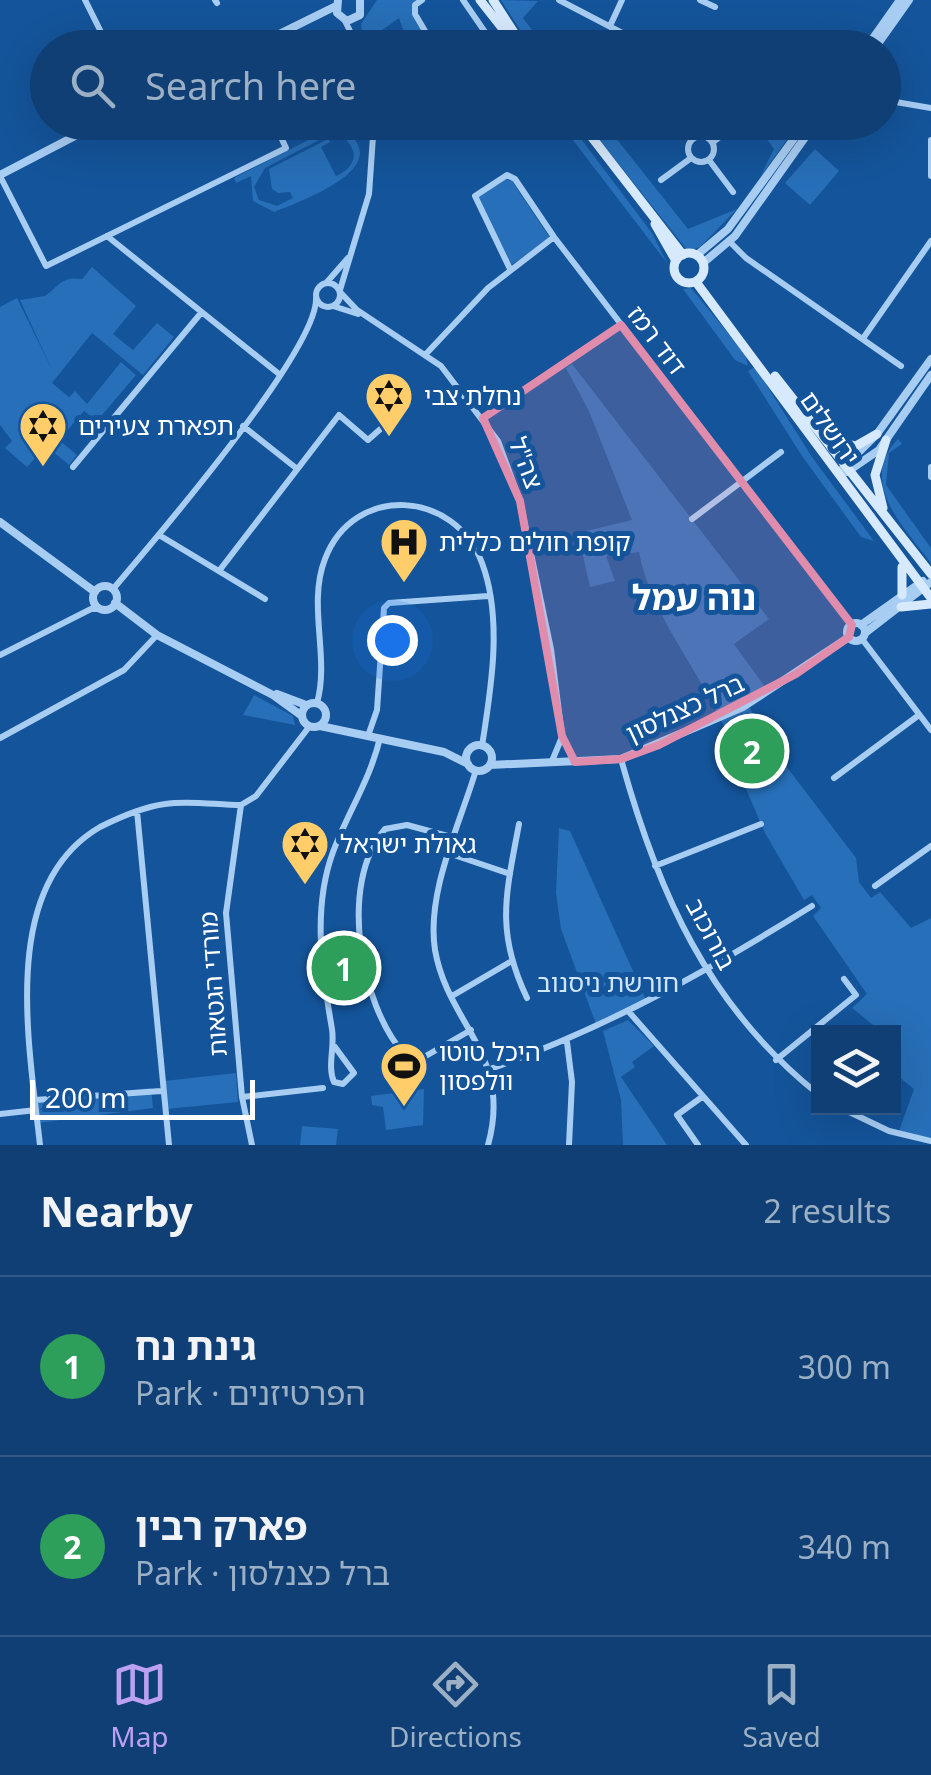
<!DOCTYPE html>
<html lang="en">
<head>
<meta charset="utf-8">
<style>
  body { margin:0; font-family:"Noto Sans","Noto Sans Hebrew",sans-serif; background:#1d4a7c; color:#f1f3f6 }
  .controls { position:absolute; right:30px; bottom:30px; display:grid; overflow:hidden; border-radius:0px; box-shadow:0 10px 40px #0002 }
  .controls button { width:90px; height:90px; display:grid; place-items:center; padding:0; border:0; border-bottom:2px solid #2f5886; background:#0f3f74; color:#f1f3f6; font:50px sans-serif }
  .scale { position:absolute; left:30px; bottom:25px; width:225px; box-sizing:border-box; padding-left:10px; border:5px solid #fff; border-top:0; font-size:28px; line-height:35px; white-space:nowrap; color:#fff; -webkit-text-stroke:8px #14549a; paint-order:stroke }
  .you { position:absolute; left:392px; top:640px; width:35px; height:35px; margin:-25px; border:8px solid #fff; border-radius:50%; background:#1a73e8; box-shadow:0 0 0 15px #1a73e833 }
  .badge { display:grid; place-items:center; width:65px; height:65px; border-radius:50%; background:#bca0f2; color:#fff; font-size:32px; font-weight:700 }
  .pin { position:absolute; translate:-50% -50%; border:5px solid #fff; box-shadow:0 2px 10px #0006 }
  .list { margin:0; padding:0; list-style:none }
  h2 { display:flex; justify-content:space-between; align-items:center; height:130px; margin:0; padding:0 40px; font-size:42px }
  h2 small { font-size:32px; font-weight:400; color:#9bafc5 }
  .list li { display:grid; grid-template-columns:65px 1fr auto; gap:30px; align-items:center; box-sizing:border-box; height:180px; padding:0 40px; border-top:2px solid #2f5886 }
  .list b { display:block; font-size:38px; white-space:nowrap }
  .list p { margin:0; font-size:32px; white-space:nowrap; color:#9bafc5 }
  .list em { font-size:32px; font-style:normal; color:#9bafc5 }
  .icon { flex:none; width:55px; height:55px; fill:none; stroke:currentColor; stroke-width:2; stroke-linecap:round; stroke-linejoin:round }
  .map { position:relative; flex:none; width:931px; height:1145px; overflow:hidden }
  .search { position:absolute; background:#0f3f74; box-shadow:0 10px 40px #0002; left:30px; right:30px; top:30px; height:110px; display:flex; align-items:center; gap:25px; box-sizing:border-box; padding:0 35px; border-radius:55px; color:#9bafc5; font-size:38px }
  .sheet { height:490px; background:#0f3f74 }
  nav { display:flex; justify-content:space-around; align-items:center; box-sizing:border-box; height:140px; border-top:2px solid #2f5886; background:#0f3f74; font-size:28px; color:#9bafc5 }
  nav a { display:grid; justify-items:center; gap:5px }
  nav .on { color:#bca0f2 }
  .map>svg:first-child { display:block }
</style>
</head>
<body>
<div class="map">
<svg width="931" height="1145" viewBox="0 0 931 1145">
  <rect width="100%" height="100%" fill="#14549a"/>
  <path fill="#276fb8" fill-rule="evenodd" d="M 377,0 L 421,0 L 414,14 L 434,47 L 409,47 L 399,18 L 364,43 L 361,24 Z
    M 501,0 L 538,1 L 523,18 L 545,47 L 531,47 Z
    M 560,123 L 569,123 L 652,233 L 667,263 Z
    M 586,123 L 604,123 L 688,229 L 737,209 L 700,247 L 688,251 Z
    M 755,123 L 799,123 L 760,177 L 774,149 Z
    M 336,126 C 341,130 350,133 355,140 C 381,173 297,203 274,212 L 253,201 L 251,176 L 236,183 L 234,178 ZM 327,136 L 344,138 C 361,153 354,168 336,176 L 321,147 L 330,142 L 328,139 L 269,169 L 272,189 L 278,193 L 290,192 L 293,198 L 277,206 L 259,200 L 254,187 L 265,168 Z
    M 815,149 L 839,171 L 810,205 L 785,183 Z
    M 503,178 L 512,181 L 550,238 L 510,266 L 477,200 L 479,192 Z
    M 92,267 L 136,306 L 113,334 L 133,350 L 157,323 L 174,337 L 143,375 L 92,333 L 52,383 L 69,397 L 75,391 L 87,404 L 121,362 L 136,375 L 97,421 L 84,411 L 59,440 L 77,455 L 69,465 L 46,446 L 27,467 L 5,448 L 12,441 L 0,425 L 0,307 L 17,298 L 53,372 L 20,300 L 45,296 C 60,285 62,276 82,279 Z
    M 691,288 L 745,354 L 748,366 L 735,360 L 683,289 Z
    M 572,364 L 769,619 L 734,644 L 765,687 L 746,700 L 764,737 L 856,858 L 859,882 L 871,898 L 880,892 L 911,928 L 931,918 L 931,1139 L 899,1131 L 914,1089 L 894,1073 L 894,1032 L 882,1032 L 852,1008 L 867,994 L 813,916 L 821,908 L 812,895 L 804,900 L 765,833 L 721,731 L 725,728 C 699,671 649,611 639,552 L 606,556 L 615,581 L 590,587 L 578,533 L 632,520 L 589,411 L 566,368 Z
    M 755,367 L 812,457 L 874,541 L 861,537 L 802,456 L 748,371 Z
    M 898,439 L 902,444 L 889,453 L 886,485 L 931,548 L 931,563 C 904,527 857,482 898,439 Z
    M 254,695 L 293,716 L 295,725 L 243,715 Z
    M 559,828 L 570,831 L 646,1000 L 596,1024 L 561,929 L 556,893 Z
    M 358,951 L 362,980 L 331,989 L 327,956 Z
    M 628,1020 L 654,1046 L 632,1062 L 635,1067 L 621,1077 L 667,1145 L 623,1145 L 621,1100 L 603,1031 Z
    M 236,1073 L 238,1102 L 167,1109 L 164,1081 Z
    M 151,1088 L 153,1108 L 38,1123 L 35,1100 Z
    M 424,1089 L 423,1125 L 386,1130 L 383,1107 L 372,1105 L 371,1096 Z
    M 302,1126 L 338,1129 L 336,1145 L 300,1145 Z"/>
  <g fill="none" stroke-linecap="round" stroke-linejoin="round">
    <path stroke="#a8cdf3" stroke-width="6" d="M 85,0 L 109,48
      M 215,0 L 217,3
      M 422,0 L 415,5 L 415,14 L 435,48
      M 463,0 L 496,48
      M 559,0 L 651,48
      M 700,0 L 715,7
      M 345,21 L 358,47
      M 610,26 L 622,0
      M 884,100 L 931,108
      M 681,122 L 693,138
      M688 149a13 13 0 1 1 26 0a13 13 0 1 1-26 0Z
      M 931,140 L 931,176
      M 713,142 L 739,122
      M 709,160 L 733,192
      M 0,176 L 46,266 L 286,148 L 274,122
      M 661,180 L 691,158
      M 107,236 L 279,374
      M 730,242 L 746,258 L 901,366
      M 510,269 L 475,196 L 507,175 L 515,179 L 554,237 L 852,625
      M 327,282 L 348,258
      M316 295a12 12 0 1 1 24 0a12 12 0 1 1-24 0Z
      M 340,290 L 369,194 L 374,122
      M 340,292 L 357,310 L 441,366 L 498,441 L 520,501 L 551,649 L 562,736 L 575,762
      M 333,306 L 358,314
      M 864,337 L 931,241
      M 425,355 L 488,288 L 554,237
      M 483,418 L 621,325
      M 243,426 L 296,468
      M 73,467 L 201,313
      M 931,467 L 931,477
      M 692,519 L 781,452
      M 159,535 L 265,599
      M 219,571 L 339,415 L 368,440 L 394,417
      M 113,589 C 153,542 318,350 316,298
      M 862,639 L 931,730
      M 0,655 L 91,609 L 101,609
      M 317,703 C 330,657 307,605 325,559 C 354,483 455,490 482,563 C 503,619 491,689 482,746
      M 369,733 L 377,710 L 384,608 L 389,603 L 488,596
      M 0,738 L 124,670 L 157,635
      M 621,759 C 658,893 708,1006 818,1094
      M 552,761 L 562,737
      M 476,770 C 460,824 426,892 435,950 C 448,1025 513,1055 488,1145
      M 834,778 L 919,715
      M 241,805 L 226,913 L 242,1097 L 252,1145
      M 241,805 L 256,796 L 309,727
      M 137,811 L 169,1145
      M 519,824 C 506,894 495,931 527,998
      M 455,838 L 407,825 L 385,829 C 338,883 360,1004 404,1054 L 424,1057 L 471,1030
      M 451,854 L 510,874
      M 655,866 L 761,824
      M 875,886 L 931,846
      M 452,996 L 510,962
      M 629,1012 L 746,1145
      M 567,1042 L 572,1082 L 569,1145
      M 335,1047 L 354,1073 L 343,1084 L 334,1082 C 327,1066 335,1047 332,1029 C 322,972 312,909 333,852 C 348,812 370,780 380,738
      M 776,1060 L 856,995 L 844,979
      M 490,1069 C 606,1028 708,971 812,906
      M 242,1097 L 323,1088
      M 35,1100 L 161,1091
      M 841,1108 L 889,1131 L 931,1141
      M 0,1114 L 36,1110
      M 40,1145 C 28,1038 0,885 100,827 C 120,817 143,807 165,804 C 189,800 217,805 241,805
      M 698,1145 L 677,1115 L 702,1097"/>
    <path stroke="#a8cdf3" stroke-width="8" d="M 338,0 L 337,13 L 347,21 L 360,15 L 360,0
      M 251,48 L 336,6
      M 866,48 L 900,0
      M 875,48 L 909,0
      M 0,175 L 102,122
      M 697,255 L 728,229 L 806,122
      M 703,263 L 735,236 L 816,122
      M 843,468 L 877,434 L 931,359
      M 847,472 L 879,450 L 931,375
      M 0,522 L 95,592
      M93 598a12 12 0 1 1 24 0a12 12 0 1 1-24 0Z
      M 115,603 L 157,635 L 273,695 L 302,716
      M847 632a9 9 0 1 1 18 0a9 9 0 1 1-18 0Z
      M 861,625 L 923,581
      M 865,633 L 931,582
      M 277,694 L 306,705
      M302 715a12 12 0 1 1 24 0a12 12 0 1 1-24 0Z
      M 320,726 L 444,752 L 468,764
      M466 758a13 13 0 1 1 26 0a13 13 0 1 1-26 0Z
      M 490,765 L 621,759 L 743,707 L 849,637"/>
    <path stroke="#d7e9fd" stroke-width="9" d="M 480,0 L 518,48
      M 493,0 L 524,48
      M 580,122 L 683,255
      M 655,224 L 676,261
      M674 268a15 15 0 1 1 30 0a15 15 0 1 1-30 0Z
      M 696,282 L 931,598
      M 775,376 L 931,574
      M 824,438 L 856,446 L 877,434
      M 883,508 L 875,475 L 886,440
      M 902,595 L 902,567
      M 901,607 L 931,604"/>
  </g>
  <path fill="#e08cad" fill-opacity="0.2" stroke="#e08cad" stroke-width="8" stroke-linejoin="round" d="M 621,325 L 852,625 L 849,637 L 796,674 L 659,745 L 621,759 L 575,762 L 562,736 L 520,501 L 483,418 Z"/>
  <defs>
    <g id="synagogue-pin" transform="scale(2.5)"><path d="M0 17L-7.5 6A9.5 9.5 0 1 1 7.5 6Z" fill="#ffcd6a" stroke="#14549a"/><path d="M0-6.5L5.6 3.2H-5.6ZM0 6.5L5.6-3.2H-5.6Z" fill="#111"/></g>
    <g id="hospital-pin" transform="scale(2.5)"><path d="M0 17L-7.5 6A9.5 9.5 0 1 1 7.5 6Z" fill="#ffcd6a" stroke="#14549a"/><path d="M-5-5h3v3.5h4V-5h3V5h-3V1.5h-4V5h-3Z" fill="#111"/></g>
    <g id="stadium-pin" transform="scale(2.5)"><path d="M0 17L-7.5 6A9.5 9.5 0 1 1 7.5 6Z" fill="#ffcd6a" stroke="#14549a"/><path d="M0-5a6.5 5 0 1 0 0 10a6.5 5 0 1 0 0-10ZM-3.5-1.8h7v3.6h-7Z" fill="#111"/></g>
  </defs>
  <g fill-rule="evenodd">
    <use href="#synagogue-pin" x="389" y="396"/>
    <use href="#synagogue-pin" x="43" y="426"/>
    <use href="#hospital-pin" x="404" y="542"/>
    <use href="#synagogue-pin" x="305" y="844"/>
    <use href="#stadium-pin" x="404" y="1066"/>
  </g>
  <g text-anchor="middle" stroke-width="10" stroke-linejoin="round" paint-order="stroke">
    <g font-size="25" fill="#fff" stroke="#14549a">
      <text transform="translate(657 340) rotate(53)" y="9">דוד רמז</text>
      <text transform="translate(830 428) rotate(55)" y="9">ירושלים</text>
      <text transform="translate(526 463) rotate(69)" y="9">צה"ל</text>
      <text transform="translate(685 708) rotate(-25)" y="9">ברל כצנלסון</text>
      <text transform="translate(711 934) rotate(62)" y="9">בורוכוב</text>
      <text transform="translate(213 984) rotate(-94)" y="9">מורדי הגטאות</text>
    </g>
    <g font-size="25" fill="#fff" stroke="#14549a" text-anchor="start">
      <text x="424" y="405">נחלת צבי</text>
      <text x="78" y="435">תפארת צעירים</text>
      <text x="439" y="551">קופת חולים כללית</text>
      <text x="340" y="853">גאולת ישראל</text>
      <text x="439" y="1061">היכל טוטו<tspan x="439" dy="29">וולפסון</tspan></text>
    </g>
    <g font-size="25" fill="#d0e6fd" stroke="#14549a">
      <text x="608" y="992">חורשת ניסנוב</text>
    </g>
    <g font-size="35" font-weight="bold" fill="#fff" stroke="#14549a">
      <text x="694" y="610">נוה עמל</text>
    </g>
  </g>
</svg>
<div class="controls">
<button><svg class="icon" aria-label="layers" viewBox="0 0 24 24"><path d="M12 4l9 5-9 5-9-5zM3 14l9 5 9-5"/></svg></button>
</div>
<div class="scale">200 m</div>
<div class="you"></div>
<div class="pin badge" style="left:344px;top:968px;background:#2e9e5b">1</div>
<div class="pin badge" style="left:752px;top:751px;background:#2e9e5b">2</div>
<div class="search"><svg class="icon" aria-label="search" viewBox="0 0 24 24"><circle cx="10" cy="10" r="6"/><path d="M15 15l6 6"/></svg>Search here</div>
</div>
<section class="sheet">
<h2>Nearby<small>2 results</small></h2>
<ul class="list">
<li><span class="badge" style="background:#2e9e5b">1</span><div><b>גינת נח</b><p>Park · הפרטיזנים</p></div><em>300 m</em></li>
<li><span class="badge" style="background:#2e9e5b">2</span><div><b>פארק רבין</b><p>Park · ברל כצנלסון</p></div><em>340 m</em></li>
</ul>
</section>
<nav>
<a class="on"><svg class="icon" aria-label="map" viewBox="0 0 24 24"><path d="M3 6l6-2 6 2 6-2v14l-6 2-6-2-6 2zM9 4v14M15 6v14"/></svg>Map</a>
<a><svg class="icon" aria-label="directions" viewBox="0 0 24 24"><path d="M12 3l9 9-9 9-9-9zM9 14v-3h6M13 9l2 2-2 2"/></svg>Directions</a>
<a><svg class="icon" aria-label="saved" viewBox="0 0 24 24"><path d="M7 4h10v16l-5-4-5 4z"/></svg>Saved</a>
</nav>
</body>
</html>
